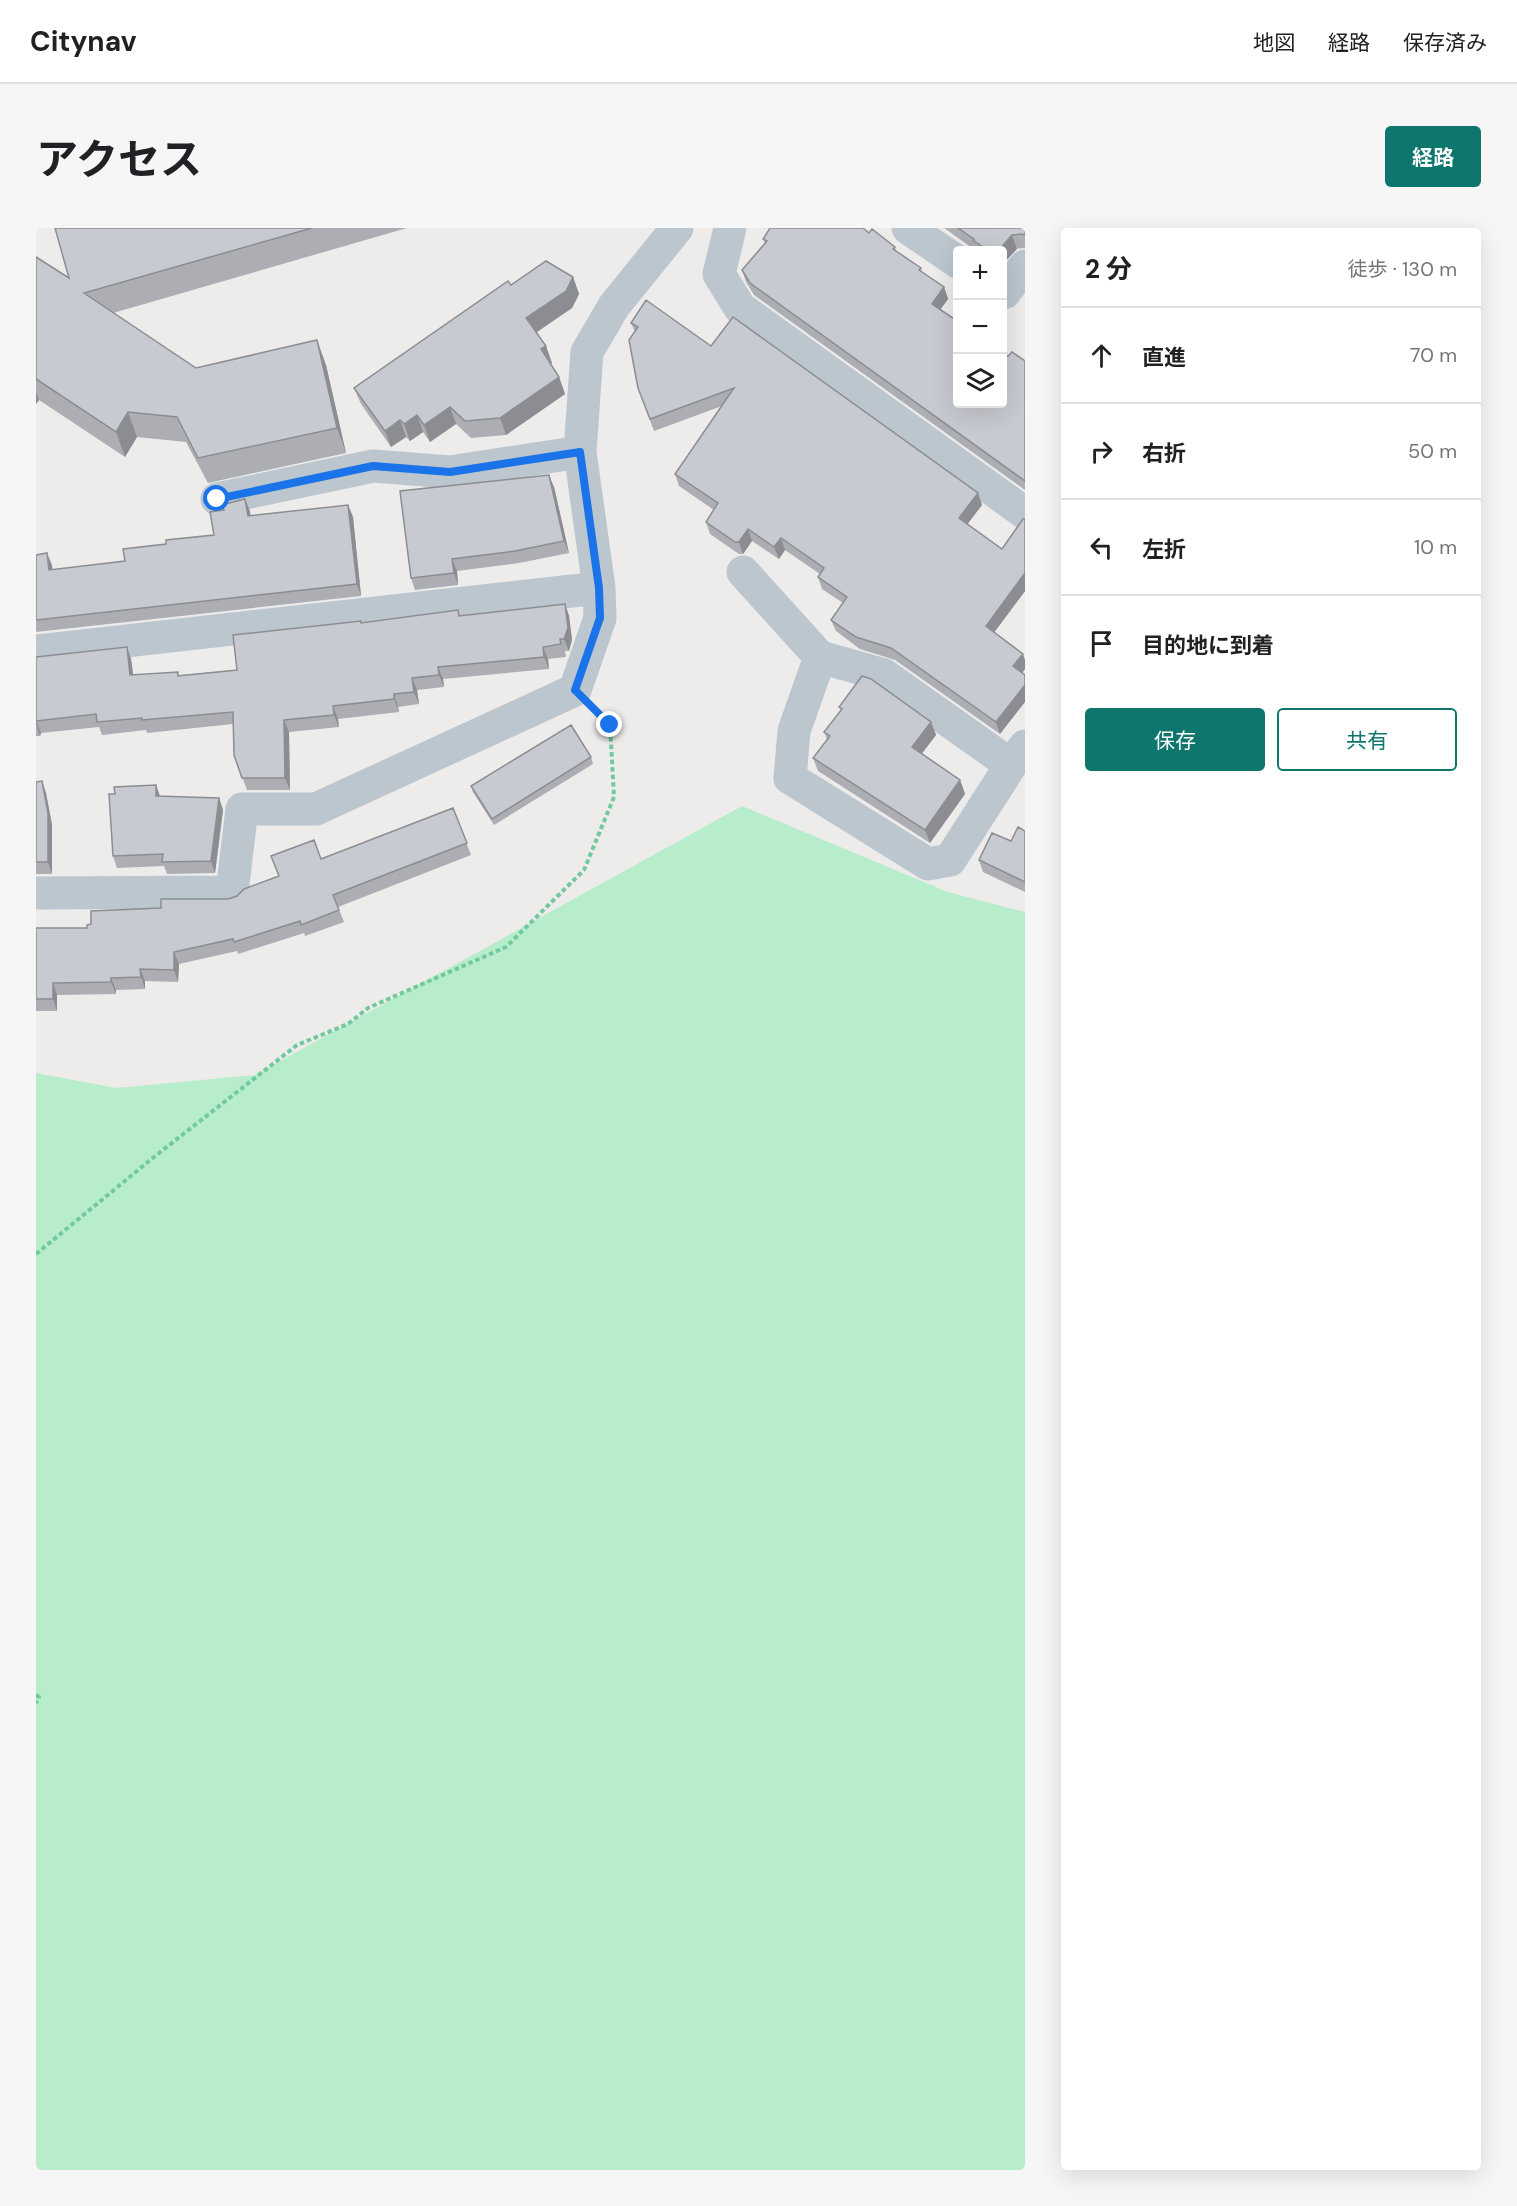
<!DOCTYPE html>
<html lang="ja">
<head>
<meta charset="utf-8">
<style>
  body { margin:0; font-family:"DM Sans","Noto Sans JP",sans-serif; background:#f6f6f6; color:#202124 }
  .controls { position:absolute; right:18px; top:18px; display:grid; overflow:hidden; border-radius:6px; box-shadow:0 6px 24px #0002 }
  .controls button { width:54px; height:54px; display:grid; place-items:center; padding:0; border:0; border-bottom:2px solid #e0e0e0; background:#fff; color:#202124; font:30px sans-serif }
  .stop { position:absolute; width:18px; height:18px; margin:-14px; border:4px solid #1a73e8; border-radius:50%; background:#fff }
  .stop.end { background:#1a73e8; border-color:#fff; box-shadow:0 2px 6px #0008 }
  .list { margin:0; padding:0; list-style:none }
  h2 { display:flex; justify-content:space-between; align-items:center; height:78px; margin:0; padding:0 24px; font-size:26px }
  h2 small { font-size:20px; font-weight:400; color:#757577 }
  .list li { display:grid; grid-template-columns:39px 1fr auto; gap:18px; align-items:center; box-sizing:border-box; height:96px; padding:0 24px; border-top:2px solid #e0e0e0 }
  .list b { display:block; font-size:22px; white-space:nowrap }
  .list em { font-size:20px; font-style:normal; color:#757577 }
  .actions { display:flex; gap:12px; padding:18px 24px }
  .actions a { flex:1; padding:14px 0; border:2px solid #0f766e; border-radius:6px; text-align:center; font-size:21px; color:#0f766e }
  .actions .main { background:#0f766e; color:#fff }
  .icon { flex:none; width:33px; height:33px; fill:none; stroke:currentColor; stroke-width:2; stroke-linecap:round; stroke-linejoin:round }
  .map { position:relative; flex:none; width:989px; height:1942px; overflow:hidden; border-radius:6px }
  header { display:flex; align-items:center; gap:36px; box-sizing:border-box; height:84px; padding:0 30px; background:#fff; border-bottom:2px solid #e0e0e0 }
  header strong { font-size:28px }
  nav { display:flex; gap:33px; margin-inline-start:auto; font-size:21px }
  .intro { display:flex; align-items:center; justify-content:space-between; box-sizing:border-box; height:144px; padding:0 36px }
  h1 { margin:0; font-size:42px }
  .button { padding:15px 27px; border-radius:6px; background:#0f766e; color:#fff; font-size:21px; font-weight:700 }
  main { display:flex; gap:36px; padding:0 36px }
  aside { flex:1; background:#fff; border-radius:6px; box-shadow:0 6px 24px #0002 }
  .map>svg:first-child { display:block }
</style>
</head>
<body>
<header>
<strong>Citynav</strong>
<nav><a>地図</a><a>経路</a><a>保存済み</a></nav>
</header>
<div class="intro"><h1>アクセス</h1><a class="button">経路</a></div>
<main>
<div class="map">
<svg width="989" height="1942" viewBox="0 0 989 1942">
  <rect width="100%" height="100%" fill="#eeebeb"/>
  <path fill="#b8edcc" d="M 706,578 L 912,664 L 989,684 L 989,1942 L 0,1942 L 0,845 L 80,860 L 219,847 Z"/>
  <g fill="none" stroke-linecap="round" stroke-linejoin="round">
    <path stroke="#71ca9d" stroke-width="4" stroke-dasharray="4.5 3" stroke-linecap="butt" d="M 0,1026 L 118,929 L 261,817 L 312,796 L 332,780 L 470,719 L 548,642 L 578,569 L 574,497 L 563,486
      M 0,1467 L 3,1469 L 0,1475"/>
    <path stroke="#bcc6ce" stroke-width="33" d="M 694,0 L 683,46 L 704,80 L 989,285
      M 872,0 L 922,34
      M 968,65 L 989,38
      M 181,271 L 337,238 L 414,244 L 544,224
      M 707,344 L 784,429 L 848,447 L 975,537
      M 0,423 L 563,360
      M 784,429 L 758,503 L 754,550 L 892,636 L 914,632 L 975,537 L 989,518
      M 0,665 L 196,664 L 206,581 L 280,581 L 539,462 L 564,390 L 563,360 L 544,224 L 551,124 L 578,78 L 641,0"/>
  </g>
  <path fill="#acaeb4" d="M 19,0 L 371,0 L 77,85 L 160,140 L 290,137 L 310,225 L 172,255 L 150,214 L 101,209 L 89,229 L 3,172 L 0,176 L 0,29 L 33,50 Z
    M 908,0 L 989,0 L 989,20 L 966,22 L 939,22 Z
    M 833,5 L 859,19 L 860,23 L 885,40 L 886,44 L 908,59 L 912,71 L 905,81 L 972,128 L 989,133 L 989,262 L 718,67 L 710,54 L 706,42 L 729,16 L 727,11 Z
    M 537,49 L 543,66 L 536,80 L 500,105 L 516,135 L 515,136 L 523,149 L 529,166 L 470,207 L 435,210 L 420,196 L 394,214 L 387,204 L 374,213 L 370,209 L 355,219 L 325,176 L 318,160 L 475,57 Z
    M 595,95 L 675,118 L 942,265 L 946,277 L 931,296 L 966,321 L 989,291 L 989,363 L 958,404 L 989,441 L 986,445 L 964,506 L 859,432 L 824,421 L 800,403 L 795,392 L 807,375 L 786,361 L 782,349 L 784,346 L 749,322 L 743,331 L 716,313 L 707,326 L 703,326 L 674,306 L 670,294 L 678,282 L 643,258 L 639,246 L 686,178 L 618,203 L 602,160 L 599,104 Z
    M 518,259 L 533,325 L 483,335 L 421,343 L 422,357 L 379,362 L 375,350 Z
    M 209,271 L 214,288 L 312,277 L 317,289 L 325,368 L 0,404 L 0,327 L 16,337 L 16,342 L 89,333 L 130,316 L 178,307 L 187,283 L 185,277 Z
    M 529,376 L 533,388 L 536,412 L 533,423 L 529,423 L 530,429 L 512,431 L 513,441 L 407,451 L 408,459 L 381,462 L 383,476 L 362,479 L 363,484 L 302,491 L 303,499 L 253,504 L 254,562 L 211,562 L 198,527 L 197,496 L 111,505 L 110,502 L 66,507 L 63,499 L 5,505 L 4,508 L 0,508 L 0,429 L 91,419 L 95,431 L 97,447 L 143,447 L 201,442 L 326,395 L 422,382 L 424,388 Z
    M 803,479 L 895,494 L 900,507 L 886,525 L 924,552 L 929,566 L 894,615 L 782,543 L 777,530 L 791,511 L 788,504 L 805,483 Z
    M 555,529 L 557,536 L 458,597 L 437,564 L 435,558 Z
    M 6,553 L 10,565 L 16,597 L 16,646 L 0,646 L 0,554 Z
    M 120,557 L 124,568 L 183,570 L 187,582 L 179,645 L 131,646 L 128,638 L 81,640 L 77,628 Z
    M 417,580 L 435,627 L 302,679 L 308,694 L 269,708 L 268,705 L 202,726 L 201,723 L 143,736 L 142,754 L 109,753 L 109,761 L 80,762 L 80,766 L 21,767 L 21,783 L 0,783 L 0,700 L 51,700 L 55,696 L 125,680 L 192,671 L 201,668 L 285,631 Z
    M 989,603 L 989,664 L 947,644 L 943,632 L 975,613 Z"/>
  <path fill="#8c8d92" d="M 976,7 L 981,21 L 966,37 L 966,22 L 963,22 Z
    M 537,49 L 543,66 L 536,80 L 496,107 L 490,90 Z
    M 908,59 L 912,71 L 900,87 L 896,76 Z
    M 281,112 L 290,137 L 310,225 L 301,200 Z
    M 510,118 L 516,135 L 512,138 L 505,121 Z
    M 523,149 L 529,166 L 470,207 L 464,190 Z
    M 0,163 L 3,172 L 0,176 Z
    M 414,179 L 420,196 L 394,214 L 388,197 Z
    M 92,184 L 101,209 L 89,229 L 80,204 Z
    M 381,187 L 387,204 L 374,213 L 368,196 Z
    M 364,192 L 370,209 L 355,219 L 349,203 Z
    M 513,247 L 518,259 L 533,325 L 528,313 Z
    M 942,265 L 946,277 L 927,302 L 923,290 Z
    M 209,271 L 214,283 L 216,300 L 212,288 Z
    M 312,277 L 317,289 L 325,368 L 321,356 Z
    M 712,301 L 716,313 L 707,326 L 703,314 Z
    M 745,310 L 749,322 L 743,331 L 738,319 Z
    M 11,325 L 16,337 L 18,354 L 13,342 Z
    M 416,331 L 421,343 L 422,357 L 418,345 Z
    M 989,345 L 989,363 L 954,410 L 950,398 Z
    M 529,376 L 533,388 L 536,412 L 533,423 L 528,411 Z
    M 91,419 L 95,431 L 99,460 L 94,447 Z
    M 507,419 L 512,431 L 513,441 L 508,429 Z
    M 987,426 L 989,432 L 989,441 L 982,450 L 977,438 Z
    M 402,439 L 407,451 L 408,459 L 403,447 Z
    M 376,450 L 381,462 L 383,476 L 378,464 Z
    M 989,457 L 989,474 L 964,506 L 960,494 Z
    M 358,466 L 362,479 L 363,484 L 358,471 Z
    M 297,478 L 302,491 L 303,499 L 298,487 Z
    M 248,492 L 253,504 L 254,562 L 249,550 Z
    M 0,493 L 5,505 L 4,508 L 0,496 Z
    M 895,494 L 900,507 L 881,532 L 876,519 Z
    M 924,552 L 929,566 L 894,615 L 889,602 Z
    M 6,553 L 10,565 L 16,597 L 16,646 L 12,634 Z
    M 120,557 L 124,569 L 120,568 Z
    M 183,570 L 187,582 L 179,645 L 175,633 Z
    M 138,724 L 143,736 L 142,754 L 138,742 Z
    M 104,741 L 109,753 L 109,761 L 105,749 Z
    M 75,750 L 80,762 L 80,766 L 75,754 Z
    M 17,755 L 21,767 L 21,783 L 17,771 Z"/>
  <path fill="#c8cad1" stroke="#8c8d92" stroke-width="1.5" d="M 19,0 L 276,0 L 48,65 L 160,140 L 281,112 L 301,200 L 162,230 L 141,189 L 92,184 L 80,204 L 0,151 L 0,29 L 33,50 Z
    M 734,0 L 827,0 L 833,5 L 836,1 L 859,19 L 857,21 L 885,40 L 883,42 L 908,59 L 896,76 L 921,93 L 921,176 L 966,176 L 966,124 L 972,128 L 976,124 L 989,133 L 989,253 L 714,55 L 706,42 L 731,13 L 727,11 Z
    M 922,0 L 989,0 L 989,7 L 986,6 L 976,7 L 963,22 L 951,22 L 937,12 L 938,11 Z
    M 510,33 L 537,49 L 530,63 L 490,90 L 510,118 L 505,121 L 523,149 L 464,190 L 429,193 L 414,179 L 388,197 L 381,187 L 368,196 L 364,192 L 349,203 L 318,160 L 472,53 L 475,57 Z
    M 610,72 L 675,118 L 697,89 L 942,265 L 923,290 L 966,321 L 987,291 L 989,291 L 989,345 L 950,398 L 987,426 L 977,438 L 989,447 L 989,457 L 960,494 L 855,420 L 820,409 L 795,392 L 811,369 L 782,349 L 788,340 L 745,310 L 738,319 L 712,301 L 703,314 L 699,314 L 670,294 L 682,275 L 639,246 L 698,160 L 614,191 L 602,160 L 593,112 L 602,99 L 595,95 Z
    M 513,247 L 528,313 L 479,323 L 416,331 L 418,345 L 375,350 L 364,263 Z
    M 209,271 L 212,288 L 312,277 L 321,356 L 0,392 L 0,327 L 11,325 L 13,342 L 89,333 L 87,321 L 130,316 L 130,312 L 178,307 L 174,284 L 188,282 L 185,277 Z
    M 529,376 L 532,400 L 528,411 L 524,411 L 525,416 L 507,419 L 508,429 L 402,439 L 403,447 L 376,450 L 378,464 L 358,466 L 358,471 L 297,478 L 298,487 L 248,492 L 249,550 L 206,550 L 198,527 L 197,484 L 106,492 L 106,490 L 61,494 L 60,486 L 0,493 L 0,494 L 0,429 L 91,419 L 94,447 L 142,444 L 142,448 L 201,442 L 197,407 L 325,393 L 325,395 L 422,382 L 423,388 Z
    M 826,448 L 835,451 L 895,494 L 876,519 L 924,552 L 889,602 L 777,530 L 794,508 L 788,504 L 806,481 L 803,479 Z
    M 535,497 L 555,529 L 456,591 L 435,558 Z
    M 6,553 L 12,585 L 12,634 L 0,634 L 0,554 Z
    M 120,557 L 120,568 L 183,570 L 175,633 L 126,634 L 127,626 L 77,628 L 73,566 L 79,566 L 78,559 Z
    M 417,580 L 431,615 L 297,667 L 303,682 L 265,697 L 264,693 L 198,714 L 197,711 L 138,724 L 138,742 L 104,741 L 105,749 L 75,750 L 75,754 L 17,755 L 17,771 L 0,771 L 0,700 L 51,700 L 51,697 L 55,696 L 55,683 L 125,680 L 125,671 L 192,671 L 201,668 L 208,661 L 243,648 L 235,628 L 278,612 L 285,631 Z
    M 982,599 L 989,603 L 989,654 L 943,632 L 956,605 L 975,613 Z"/>
  <g fill="none" stroke-linecap="round" stroke-linejoin="round">
    <path stroke="#1a73e8" stroke-width="8" d="M 181,271 L 337,238 L 414,244 L 544,224 L 563,360 L 564,390 L 539,462 L 574,497"/>
  </g>
</svg>
<div class="controls">
<button>+</button>
<button>−</button>
<button><svg class="icon" aria-label="layers" viewBox="0 0 24 24"><path d="M12 4l9 5-9 5-9-5zM3 14l9 5 9-5"/></svg></button>
</div>
<div class="stop" style="left:181px;top:271px"></div>
<div class="stop end" style="left:574px;top:497px"></div>
</div>
<aside>
<h2>2 分<small>徒歩 · 130 m</small></h2>
<ul class="list">
<li><svg class="icon" aria-label="ahead" viewBox="0 0 24 24"><path d="M12 20V5M6 11l6-6 6 6"/></svg><div><b>直進</b></div><em>70 m</em></li>
<li><svg class="icon" aria-label="right" viewBox="0 0 24 24"><path d="M7 20v-9h11M14 6l5 5-5 5"/></svg><div><b>右折</b></div><em>50 m</em></li>
<li><svg class="icon" aria-label="left" viewBox="0 0 24 24"><path d="M17 20v-9H6M10 6l-5 5 5 5"/></svg><div><b>左折</b></div><em>10 m</em></li>
<li><svg class="icon" aria-label="arrive" viewBox="0 0 24 24"><path d="M6 21V4h12l-3 4 3 4H6"/></svg><div><b>目的地に到着</b></div></li>
</ul>
<div class="actions"><a class="main">保存</a><a>共有</a></div>
</aside>
</main>
</body>
</html>
